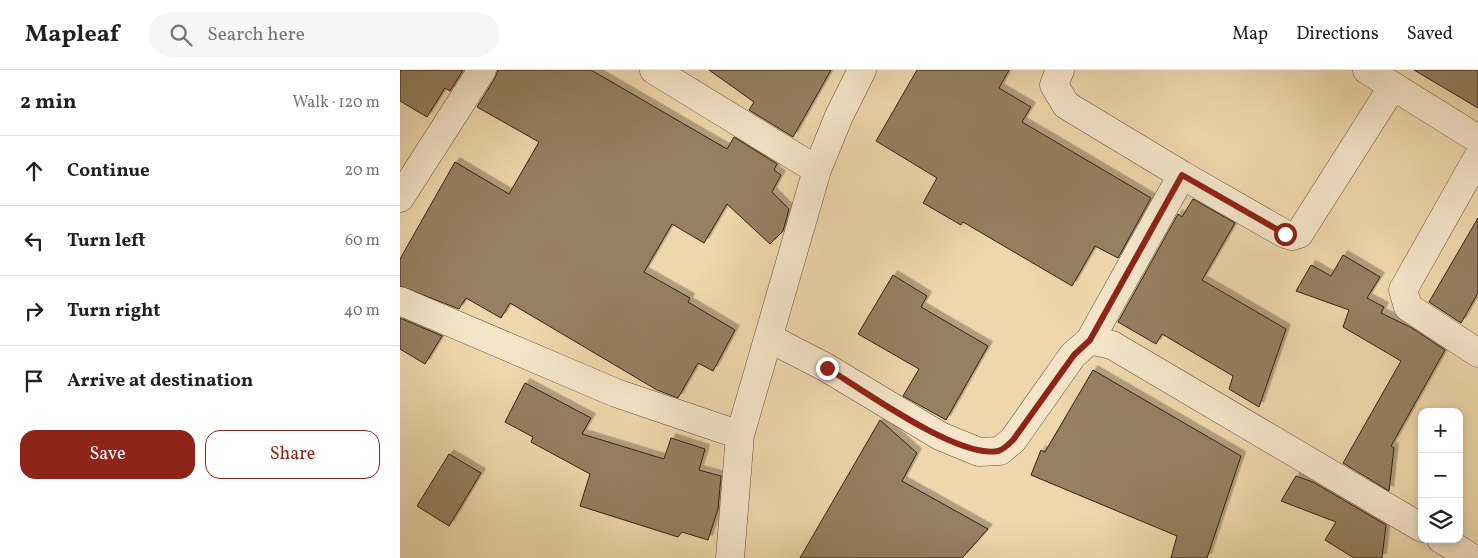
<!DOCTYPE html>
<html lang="en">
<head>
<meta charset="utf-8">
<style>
  body { margin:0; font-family:Vollkorn,serif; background:#f6f6f6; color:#222 }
  .controls { position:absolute; right:15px; bottom:15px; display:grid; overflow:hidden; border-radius:10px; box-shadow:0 2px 8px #0003 }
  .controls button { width:45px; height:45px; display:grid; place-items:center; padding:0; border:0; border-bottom:1px solid #e0e0e0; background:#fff; color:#222; font:25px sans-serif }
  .stop { position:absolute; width:15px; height:15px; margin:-11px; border:4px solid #8f2418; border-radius:50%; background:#fff }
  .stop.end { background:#8f2418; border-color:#fff; box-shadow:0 1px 5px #0008 }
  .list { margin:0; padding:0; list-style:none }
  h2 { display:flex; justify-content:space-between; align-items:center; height:65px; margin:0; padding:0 20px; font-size:21px }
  h2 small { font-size:16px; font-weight:400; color:#767676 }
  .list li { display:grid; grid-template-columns:32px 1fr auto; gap:15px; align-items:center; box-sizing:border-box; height:70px; padding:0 20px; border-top:1px solid #e0e0e0 }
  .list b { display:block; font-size:19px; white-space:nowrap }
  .list em { font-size:16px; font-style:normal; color:#767676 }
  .actions { display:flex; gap:10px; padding:15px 20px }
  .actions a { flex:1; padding:11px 0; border:1px solid #8f2418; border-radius:15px; text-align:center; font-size:18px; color:#8f2418 }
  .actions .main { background:#8f2418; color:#fff }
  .icon { flex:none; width:28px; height:28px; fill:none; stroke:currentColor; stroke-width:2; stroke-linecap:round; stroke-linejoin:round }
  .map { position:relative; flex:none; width:1078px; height:488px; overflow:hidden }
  header { display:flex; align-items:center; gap:30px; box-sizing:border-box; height:70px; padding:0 25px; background:#fff; border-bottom:1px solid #e0e0e0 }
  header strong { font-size:24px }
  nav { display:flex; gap:28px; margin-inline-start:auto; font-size:18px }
  .search { width:350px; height:45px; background:#f6f6f6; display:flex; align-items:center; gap:12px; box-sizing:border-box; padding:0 18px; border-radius:28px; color:#767676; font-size:19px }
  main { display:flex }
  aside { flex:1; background:#fff }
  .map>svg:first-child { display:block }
</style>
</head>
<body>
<header>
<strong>Mapleaf</strong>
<div class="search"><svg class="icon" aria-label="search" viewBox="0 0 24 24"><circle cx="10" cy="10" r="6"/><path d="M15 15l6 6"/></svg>Search here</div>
<nav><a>Map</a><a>Directions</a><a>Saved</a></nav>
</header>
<main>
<aside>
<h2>2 min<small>Walk · 120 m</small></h2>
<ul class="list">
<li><svg class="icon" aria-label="ahead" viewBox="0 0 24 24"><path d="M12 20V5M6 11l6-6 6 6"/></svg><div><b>Continue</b></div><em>20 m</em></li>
<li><svg class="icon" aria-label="left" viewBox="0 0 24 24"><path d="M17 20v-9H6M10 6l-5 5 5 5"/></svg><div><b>Turn left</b></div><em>60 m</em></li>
<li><svg class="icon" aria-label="right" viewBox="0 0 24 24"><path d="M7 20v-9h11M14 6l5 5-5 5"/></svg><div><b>Turn right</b></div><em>40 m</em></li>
<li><svg class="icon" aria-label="arrive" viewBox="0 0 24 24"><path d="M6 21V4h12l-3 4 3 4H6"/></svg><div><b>Arrive at destination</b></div></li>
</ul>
<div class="actions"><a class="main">Save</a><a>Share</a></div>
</aside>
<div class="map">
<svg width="1078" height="488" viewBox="0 0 1078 488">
  <defs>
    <filter id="shadow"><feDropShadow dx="4.5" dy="-4.5" stdDeviation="0" flood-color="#0004"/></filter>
  </defs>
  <rect width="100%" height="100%" fill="#eed7ac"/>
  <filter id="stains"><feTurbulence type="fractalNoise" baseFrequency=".004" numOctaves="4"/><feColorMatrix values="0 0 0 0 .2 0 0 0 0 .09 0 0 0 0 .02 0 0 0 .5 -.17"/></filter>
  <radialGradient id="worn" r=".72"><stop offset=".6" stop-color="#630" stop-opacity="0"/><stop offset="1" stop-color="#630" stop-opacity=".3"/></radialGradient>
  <path fill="#958061" stroke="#342110" filter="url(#shadow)" d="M 0,0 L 63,0 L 50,21 L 45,18 L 27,47 L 0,31 Z
    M 98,0 L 191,0 L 327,79 L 334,67 L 377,94 L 374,100 L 381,105 L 372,122 L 389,139 L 383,161 L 370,174 L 327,134 L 304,173 L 272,154 L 244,202 L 290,228 L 288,232 L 335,260 L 313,301 L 298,293 L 278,328 L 257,320 L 110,233 L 101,248 L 66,228 L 59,239 L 0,216 L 0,189 L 55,92 L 109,124 L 139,72 L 77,37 L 95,8 Z
    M 309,0 L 431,0 L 393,67 L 349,40 L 354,32 Z
    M 517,0 L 609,0 L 599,18 L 631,37 L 622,52 L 751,128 L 718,188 L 695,176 L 672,216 L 563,152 L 561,155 L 523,133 L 537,108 L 476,71 Z
    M 1014,0 L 1078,0 L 1078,38 Z
    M 793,129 L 835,153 L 802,210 L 886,259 L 859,337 L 829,319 L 833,306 L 762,264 L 756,274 L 718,252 L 778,144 L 782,147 Z
    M 1078,148 L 1078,223 L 1061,253 L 1029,232 Z
    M 943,185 L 980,207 L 967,228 L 984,237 L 981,243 L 1012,258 L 1045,280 L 991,376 L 994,378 L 989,421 L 943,393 L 1001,291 L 943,257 L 949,240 L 896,221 L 911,195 L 931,206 Z
    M 493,205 L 527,226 L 521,237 L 588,276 L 546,350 L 503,326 L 519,299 L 458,264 Z
    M 0,248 L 42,266 L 25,294 L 0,279 Z
    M 693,300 L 841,386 L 807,488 L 771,488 L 777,466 L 631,405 L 641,380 L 645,382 Z
    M 125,313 L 191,348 L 182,364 L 264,389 L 271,368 L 305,379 L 299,400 L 321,406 L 318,439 L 308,470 L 282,462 L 278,467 L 180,436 L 190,404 L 131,372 L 133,367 L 105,352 Z
    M 480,350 L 517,383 L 502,411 L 588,459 L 562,488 L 400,488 Z
    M 49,384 L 81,403 L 49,456 L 17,436 Z
    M 896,406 L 913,412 L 986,455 L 982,488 L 954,488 L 925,470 L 936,452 L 881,431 Z"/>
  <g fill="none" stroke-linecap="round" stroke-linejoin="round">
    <g stroke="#624e37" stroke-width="29">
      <path id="minor" d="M 254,0 L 417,100
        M 660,0 L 654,15 L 666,35 L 782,105 L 690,270
        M 967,0 L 1078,69
        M 1078,87 L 1003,220 L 1008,237 L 1078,283
        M 782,105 L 885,164 L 892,166 L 899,164 L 993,16
        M 0,128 L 82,0
        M 0,231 L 216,323 L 340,365
        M 369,268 L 427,298 L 540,366 L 579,382 L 600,381 L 613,370 L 673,285 L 690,270 L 712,275 L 1022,458
        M 1041,469 L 1072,488
        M 330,488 L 340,365 L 417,100 L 439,46 L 462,0"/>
    </g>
    <use href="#minor" stroke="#f4e5c9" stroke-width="28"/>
  </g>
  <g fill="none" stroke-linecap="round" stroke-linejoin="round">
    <path stroke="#8f2418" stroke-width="6" d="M 427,298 C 463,320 558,389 598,381 C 603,380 609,374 613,370 L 674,285 L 690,270 L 782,105 L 885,164"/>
  </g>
  <rect width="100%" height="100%" filter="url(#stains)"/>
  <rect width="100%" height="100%" fill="url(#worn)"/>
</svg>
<div class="controls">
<button>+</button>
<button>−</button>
<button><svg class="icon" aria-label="layers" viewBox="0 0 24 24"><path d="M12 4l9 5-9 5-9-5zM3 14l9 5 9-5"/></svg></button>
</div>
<div class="stop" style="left:885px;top:164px"></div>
<div class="stop end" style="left:427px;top:298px"></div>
</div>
</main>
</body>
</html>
